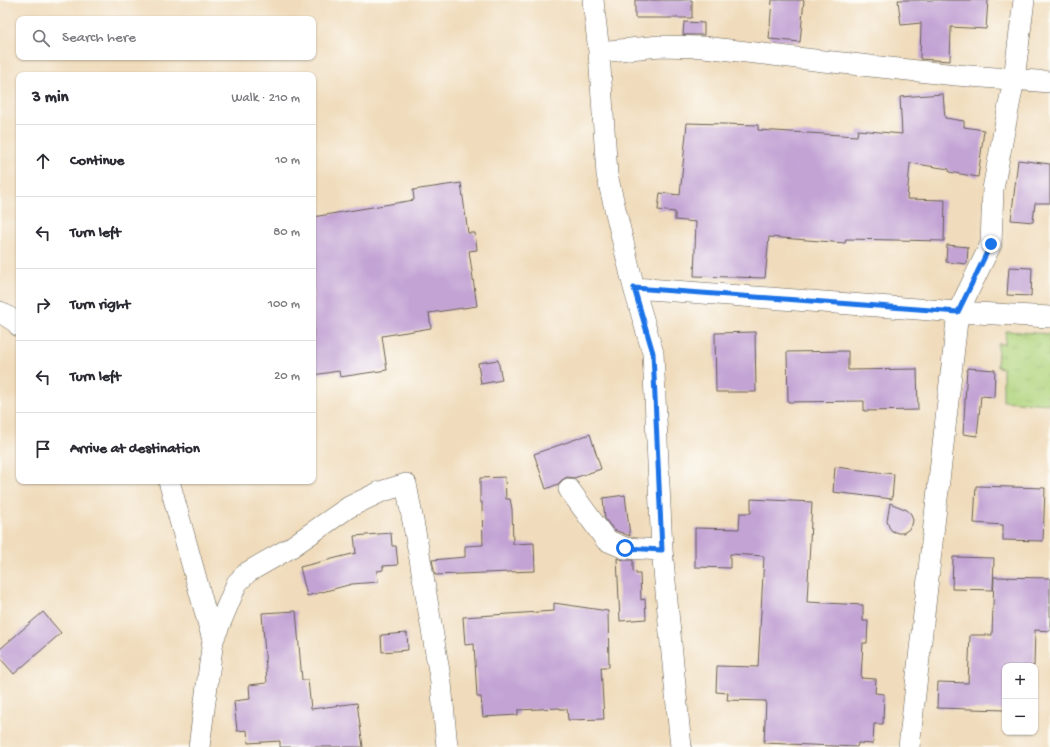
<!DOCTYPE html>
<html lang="en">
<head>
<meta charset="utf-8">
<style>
  body { margin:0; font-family:"Gochi Hand",sans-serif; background:#f2f2f3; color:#2b2b33 }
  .controls { position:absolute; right:12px; bottom:12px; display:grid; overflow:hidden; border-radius:8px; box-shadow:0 1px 3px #0004 }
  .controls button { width:36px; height:36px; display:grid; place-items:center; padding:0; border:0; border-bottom:1px solid #e1e1e2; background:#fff; color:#2b2b33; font:20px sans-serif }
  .stop { position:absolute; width:12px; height:12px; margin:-9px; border:3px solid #1a73e8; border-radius:50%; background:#fff }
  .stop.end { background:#1a73e8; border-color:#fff; box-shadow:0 1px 4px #0008 }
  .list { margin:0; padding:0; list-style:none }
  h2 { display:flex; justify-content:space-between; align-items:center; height:52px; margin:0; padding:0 16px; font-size:17px }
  h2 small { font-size:13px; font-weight:400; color:#7c7c81 }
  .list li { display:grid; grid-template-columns:26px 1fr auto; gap:12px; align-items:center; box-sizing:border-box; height:72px; padding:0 16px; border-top:1px solid #e1e1e2 }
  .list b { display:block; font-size:15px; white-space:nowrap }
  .list em { font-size:13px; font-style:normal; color:#7c7c81 }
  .icon { flex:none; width:22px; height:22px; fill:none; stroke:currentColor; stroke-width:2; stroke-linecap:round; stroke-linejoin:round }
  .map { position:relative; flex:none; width:1050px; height:747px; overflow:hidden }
  .search { position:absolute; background:#fff; box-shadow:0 1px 3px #0004; left:16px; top:16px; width:300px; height:44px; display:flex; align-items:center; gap:10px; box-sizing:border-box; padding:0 14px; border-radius:8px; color:#7c7c81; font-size:15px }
  .panel { position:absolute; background:#fff; box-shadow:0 1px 3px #0004; left:16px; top:72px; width:300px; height:412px; border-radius:8px }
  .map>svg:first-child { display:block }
</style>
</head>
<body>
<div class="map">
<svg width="1050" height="747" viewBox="0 0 1050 747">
  <defs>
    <pattern id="grass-tufts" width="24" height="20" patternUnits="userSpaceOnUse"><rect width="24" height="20" fill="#b0d47d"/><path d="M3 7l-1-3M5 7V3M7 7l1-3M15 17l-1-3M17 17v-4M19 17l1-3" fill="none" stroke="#97b56b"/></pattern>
  </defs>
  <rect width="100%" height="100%" fill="#fdfcf7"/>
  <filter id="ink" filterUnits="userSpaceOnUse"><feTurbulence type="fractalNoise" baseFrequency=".025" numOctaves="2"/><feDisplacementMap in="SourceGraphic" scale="8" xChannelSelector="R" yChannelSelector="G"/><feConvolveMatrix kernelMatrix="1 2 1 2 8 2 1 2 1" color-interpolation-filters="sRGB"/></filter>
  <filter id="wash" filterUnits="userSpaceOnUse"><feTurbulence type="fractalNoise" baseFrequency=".012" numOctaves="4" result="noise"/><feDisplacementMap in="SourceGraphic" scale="16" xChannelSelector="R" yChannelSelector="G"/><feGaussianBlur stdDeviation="0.9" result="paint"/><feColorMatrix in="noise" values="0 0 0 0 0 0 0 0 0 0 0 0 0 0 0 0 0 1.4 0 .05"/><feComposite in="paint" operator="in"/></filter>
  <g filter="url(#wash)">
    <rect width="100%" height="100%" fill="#f0dcbc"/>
    <path fill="url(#grass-tufts)" stroke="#66784c" d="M 1006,331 L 1050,334 L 1050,404 L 1003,401 L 1003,368 L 997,367 L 998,344 L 1005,344 Z"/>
    <g id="blocks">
      <path fill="#c2a3d4" d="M 635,0 L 692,0 L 692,18 L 635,18 Z
        M 772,0 L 804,0 L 800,42 L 769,39 Z
        M 898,0 L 988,0 L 986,29 L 951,27 L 950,61 L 920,59 L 921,23 L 901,25 Z
        M 684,22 L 704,23 L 704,35 L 683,35 Z
        M 943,94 L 945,118 L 964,121 L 964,127 L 984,130 L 978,177 L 949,172 L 949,169 L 910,163 L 907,199 L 945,200 L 944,241 L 846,239 L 845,243 L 769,237 L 765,278 L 694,276 L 696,222 L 675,220 L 675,212 L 658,210 L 660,193 L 680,195 L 687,123 L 758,125 L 758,130 L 857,136 L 858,130 L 902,134 L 900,97 Z
        M 1018,160 L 1050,164 L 1050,203 L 1035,203 L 1033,222 L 1011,220 Z
        M 461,183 L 468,233 L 475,233 L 477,250 L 469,251 L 477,306 L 429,313 L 431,328 L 382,336 L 387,370 L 340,377 L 339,371 L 313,375 L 313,217 L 414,200 L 413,190 Z
        M 947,245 L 968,247 L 967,264 L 946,262 Z
        M 1009,267 L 1032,268 L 1031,296 L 1007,295 Z
        M 755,332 L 756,392 L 716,392 L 715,333 Z
        M 848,351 L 848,370 L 917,369 L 918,410 L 864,411 L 864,401 L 788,402 L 787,352 Z
        M 498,360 L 502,380 L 481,384 L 478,363 Z
        M 967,368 L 995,370 L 994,397 L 981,396 L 977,436 L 963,434 Z
        M 590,434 L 601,469 L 574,478 L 567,477 L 562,480 L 558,484 L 546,489 L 534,454 Z
        M 835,467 L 894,474 L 892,499 L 833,492 Z
        M 505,477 L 506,499 L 510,499 L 512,509 L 513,544 L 534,543 L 535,571 L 435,575 L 432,560 L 465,557 L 465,546 L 483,545 L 482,502 L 480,502 L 480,478 Z
        M 976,486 L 1045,488 L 1043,541 L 1003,540 L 1003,525 L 974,523 Z
        M 625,495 L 630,536 L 614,530 L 605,519 L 603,498 Z
        M 751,499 L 812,502 L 807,602 L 863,605 L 863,621 L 868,621 L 867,643 L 863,643 L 861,678 L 876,679 L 875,693 L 884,694 L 883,724 L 874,724 L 873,744 L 858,743 L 857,747 L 764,743 L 766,701 L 727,700 L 728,693 L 716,692 L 717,666 L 758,667 L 764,556 L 730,554 L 730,568 L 695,567 L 695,528 L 739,529 L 740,513 L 751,513 Z
        M 890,503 L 907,510 L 911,514 L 913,520 L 912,525 L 908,530 L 903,533 L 898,533 L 892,531 L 889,527 L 887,521 Z
        M 391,533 L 392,546 L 396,546 L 398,565 L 383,566 L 383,570 L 377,571 L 378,582 L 352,584 L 307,596 L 300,567 L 356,553 L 354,536 Z
        M 953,557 L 994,558 L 993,590 L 952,589 Z
        M 617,558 L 624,560 L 633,560 L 633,572 L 636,571 L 636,574 L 640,574 L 641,600 L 645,599 L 646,619 L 620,621 Z
        M 994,577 L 1050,578 L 1050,631 L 1035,630 L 1034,666 L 1005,666 L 1005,710 L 937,708 L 938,682 L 968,683 L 970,635 L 992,635 Z
        M 554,603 L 608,611 L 609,667 L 601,667 L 604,719 L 568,720 L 567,709 L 560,709 L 560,708 L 518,710 L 518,715 L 483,717 L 481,697 L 477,697 L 474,644 L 465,645 L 463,617 L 554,611 Z
        M 296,611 L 302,680 L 308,680 L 311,709 L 357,703 L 363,747 L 280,747 L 280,741 L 248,743 L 247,730 L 237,731 L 234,701 L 250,699 L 249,685 L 267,683 L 262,613 Z
        M 43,612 L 61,633 L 14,674 L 0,658 L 0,649 Z
        M 407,633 L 408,650 L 382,652 L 381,635 Z"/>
    </g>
  </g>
  <g filter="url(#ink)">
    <use href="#blocks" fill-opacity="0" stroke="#665f54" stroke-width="1"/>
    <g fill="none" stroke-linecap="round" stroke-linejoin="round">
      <g stroke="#665f54" stroke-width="22">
        <path id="minor" d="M 593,0 L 599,52 L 607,175 L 634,288 L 653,353 L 662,550 L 681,747
          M 599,52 L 660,46 L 704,47 L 823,61 L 956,75 L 1050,82
          M 634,288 L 958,312 L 1050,317
          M 0,312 L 16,322 L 19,326
          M 169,481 L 213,640
          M 569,489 L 606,540 L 625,548 L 662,550
          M 199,747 L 213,640 L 237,583 L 248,572 L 290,548 L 349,507 L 380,492 L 406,484 L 420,559 L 441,683 L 447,747
          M 909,747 L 958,312 L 991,244 L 993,189 L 1014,79 L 1024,0"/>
      </g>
      <use href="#minor" stroke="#fff" stroke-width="21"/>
    </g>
  </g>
  <g fill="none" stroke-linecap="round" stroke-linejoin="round" filter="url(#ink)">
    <path stroke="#1a73e8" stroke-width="5" d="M 625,548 L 662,550 L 653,353 L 634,288 L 958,312 L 991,244"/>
  </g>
</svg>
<div class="controls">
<button>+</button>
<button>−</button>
</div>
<div class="stop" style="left:625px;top:548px"></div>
<div class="stop end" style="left:991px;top:244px"></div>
<div class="search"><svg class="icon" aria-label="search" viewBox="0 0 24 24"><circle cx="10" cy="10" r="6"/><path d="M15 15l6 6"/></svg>Search here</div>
<section class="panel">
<h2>3 min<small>Walk · 210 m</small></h2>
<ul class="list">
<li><svg class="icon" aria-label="ahead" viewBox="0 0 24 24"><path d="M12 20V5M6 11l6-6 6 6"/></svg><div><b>Continue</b></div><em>10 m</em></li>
<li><svg class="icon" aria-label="left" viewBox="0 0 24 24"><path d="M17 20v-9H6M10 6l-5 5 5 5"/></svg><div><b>Turn left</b></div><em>80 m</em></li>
<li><svg class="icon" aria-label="right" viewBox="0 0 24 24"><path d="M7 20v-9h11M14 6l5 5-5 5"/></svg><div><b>Turn right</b></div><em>100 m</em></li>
<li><svg class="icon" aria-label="left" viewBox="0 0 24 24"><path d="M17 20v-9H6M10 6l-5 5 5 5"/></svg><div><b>Turn left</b></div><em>20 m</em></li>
<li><svg class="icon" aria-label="arrive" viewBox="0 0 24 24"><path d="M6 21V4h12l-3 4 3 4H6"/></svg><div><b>Arrive at destination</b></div></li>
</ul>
</section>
</div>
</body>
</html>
